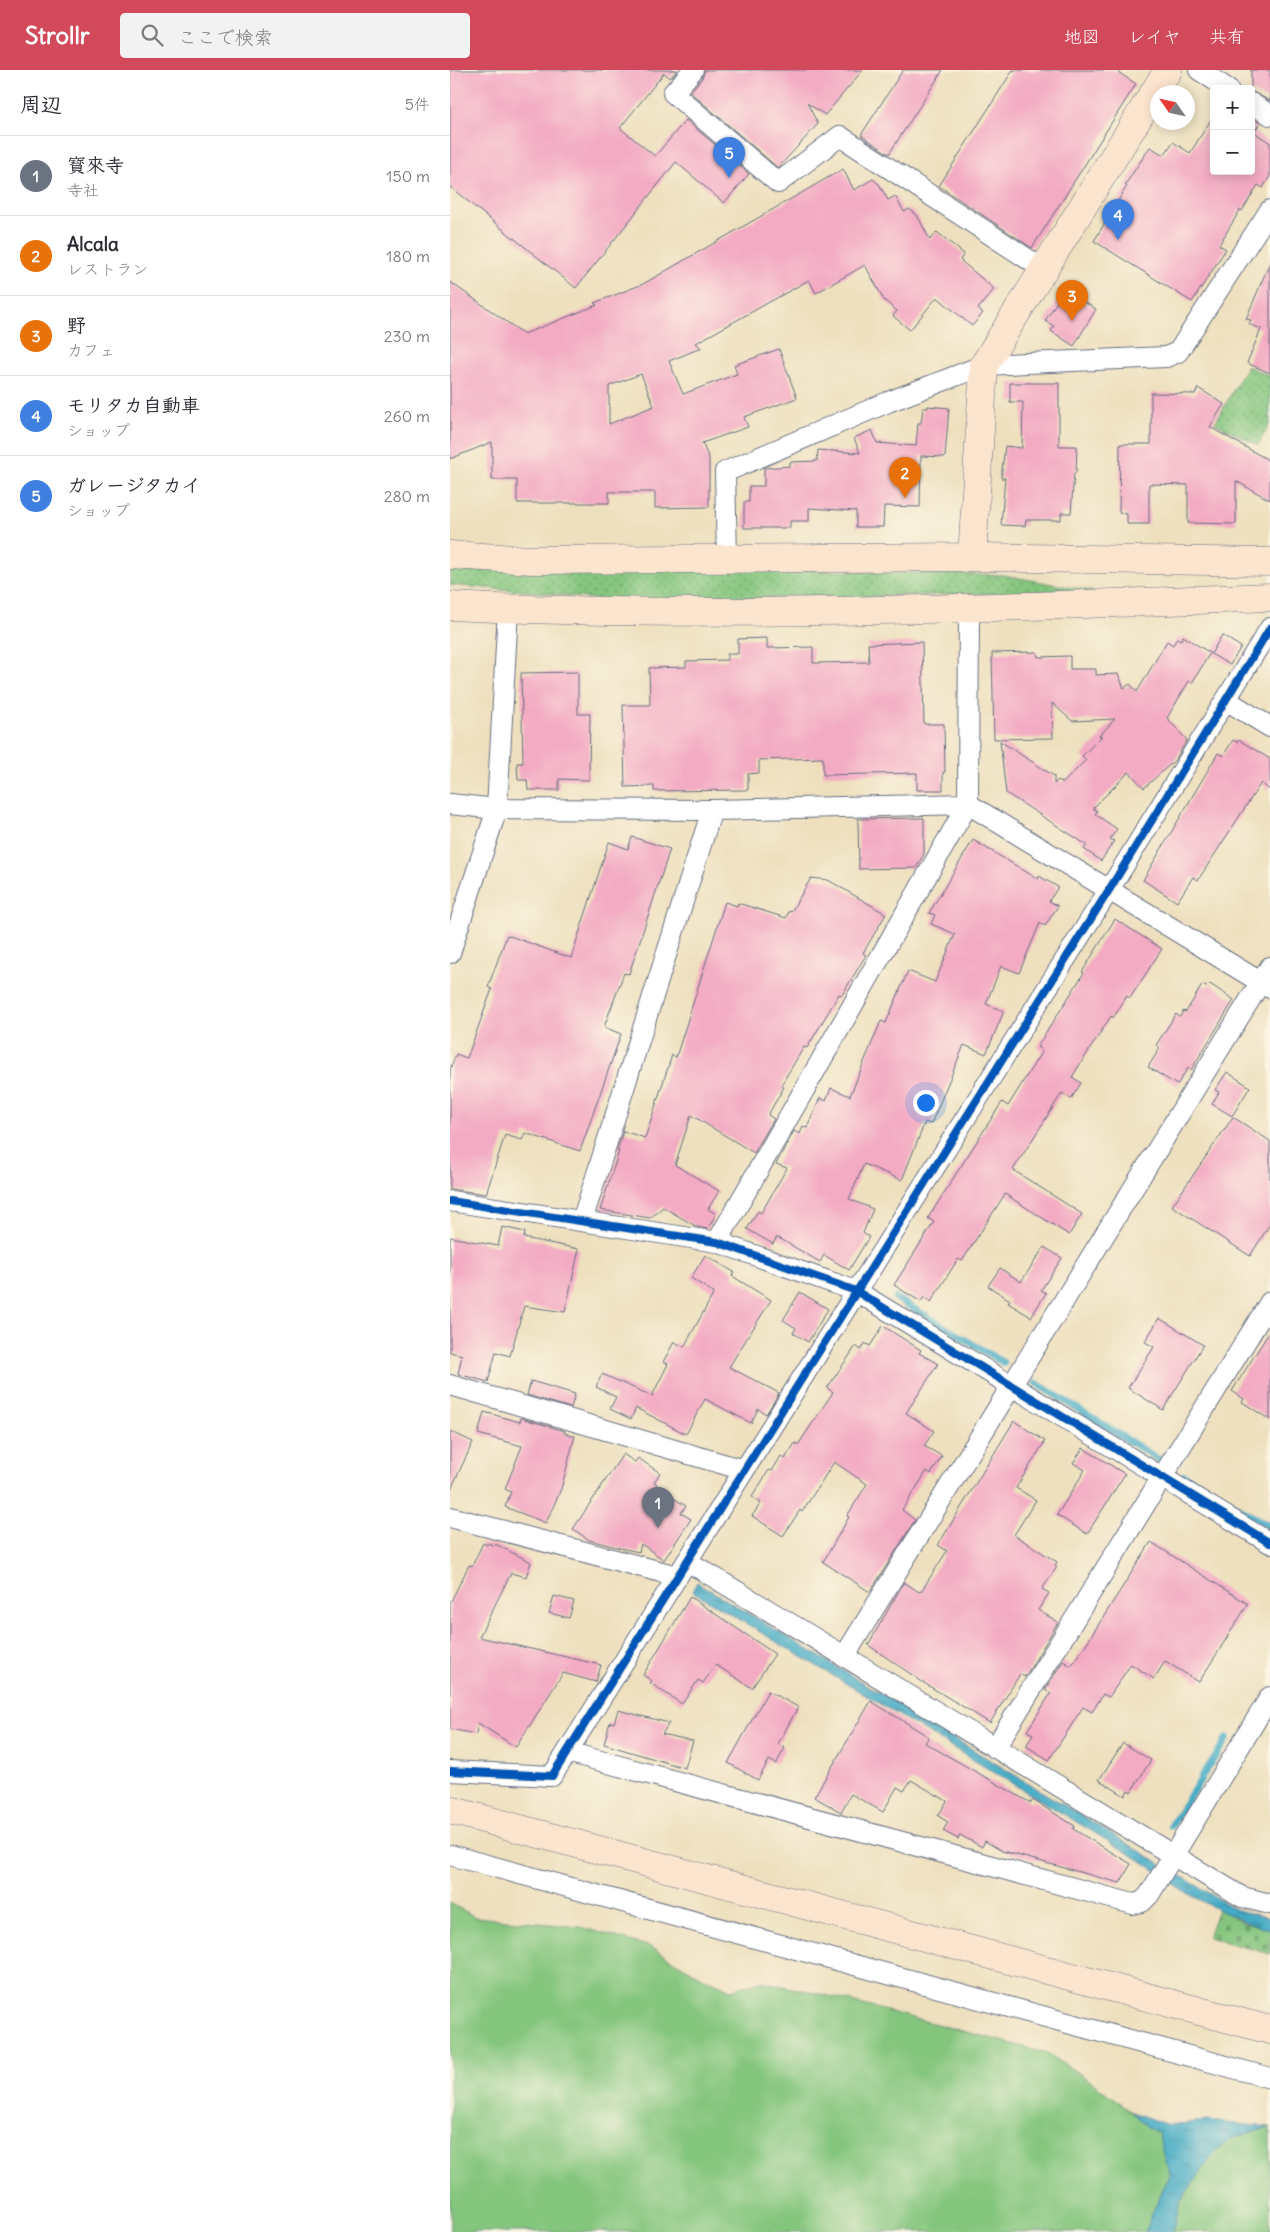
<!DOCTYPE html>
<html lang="ja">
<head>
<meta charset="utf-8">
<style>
  body { margin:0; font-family:Delius,"Klee One",sans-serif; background:#f2f2f3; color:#2b2b33 }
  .controls { position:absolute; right:15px; top:15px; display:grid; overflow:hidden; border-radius:5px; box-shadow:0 2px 12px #0003 }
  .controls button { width:45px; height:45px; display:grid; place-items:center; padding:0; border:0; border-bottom:1px solid #e1e1e2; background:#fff; color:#2b2b33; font:25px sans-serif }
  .compass { position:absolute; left:700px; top:15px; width:45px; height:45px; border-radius:50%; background:#fff; box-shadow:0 2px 12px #0003; rotate:304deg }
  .you { position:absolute; left:475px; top:1032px; width:18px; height:18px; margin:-12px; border:4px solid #fff; border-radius:50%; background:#1a73e8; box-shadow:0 0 0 8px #1a73e833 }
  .badge { display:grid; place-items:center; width:32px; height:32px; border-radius:50%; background:#d1495b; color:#fff; font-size:16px; font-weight:700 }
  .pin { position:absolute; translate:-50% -41px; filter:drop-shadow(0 1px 2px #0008) }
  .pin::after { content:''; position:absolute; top:26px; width:18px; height:15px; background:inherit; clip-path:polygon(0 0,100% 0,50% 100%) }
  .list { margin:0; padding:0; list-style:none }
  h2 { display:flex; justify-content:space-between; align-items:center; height:65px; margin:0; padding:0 20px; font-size:21px }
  h2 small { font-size:16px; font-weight:400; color:#7c7c81 }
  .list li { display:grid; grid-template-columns:32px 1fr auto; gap:15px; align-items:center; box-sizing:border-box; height:80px; padding:0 20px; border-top:1px solid #e1e1e2 }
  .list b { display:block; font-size:19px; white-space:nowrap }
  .list p { margin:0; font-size:16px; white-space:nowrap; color:#7c7c81 }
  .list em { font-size:16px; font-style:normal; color:#7c7c81 }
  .icon { flex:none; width:28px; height:28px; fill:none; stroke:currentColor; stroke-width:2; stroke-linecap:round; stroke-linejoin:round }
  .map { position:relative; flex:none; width:820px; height:2162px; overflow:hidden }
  header { display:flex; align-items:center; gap:30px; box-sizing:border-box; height:70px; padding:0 25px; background:#d1495b; color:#fff }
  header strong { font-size:24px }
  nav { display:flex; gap:28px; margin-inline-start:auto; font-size:18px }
  .search { width:350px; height:45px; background:#f2f2f3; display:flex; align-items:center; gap:12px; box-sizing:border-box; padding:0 18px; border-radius:5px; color:#7c7c81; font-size:19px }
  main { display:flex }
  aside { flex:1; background:#fff }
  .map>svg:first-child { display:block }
</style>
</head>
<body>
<header>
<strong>Strollr</strong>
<div class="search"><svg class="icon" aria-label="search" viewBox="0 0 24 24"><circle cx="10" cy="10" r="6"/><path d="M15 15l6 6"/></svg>ここで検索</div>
<nav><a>地図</a><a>レイヤ</a><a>共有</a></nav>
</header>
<main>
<aside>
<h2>周辺<small>5件</small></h2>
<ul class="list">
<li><span class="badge" style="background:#6b7280">1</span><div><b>寳來寺</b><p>寺社</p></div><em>150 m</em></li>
<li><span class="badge" style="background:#e8710a">2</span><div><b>Alcala</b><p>レストラン</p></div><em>180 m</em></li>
<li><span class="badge" style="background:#e8710a">3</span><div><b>野</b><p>カフェ</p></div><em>230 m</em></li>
<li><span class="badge" style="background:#3f7fe0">4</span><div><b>モリタカ自動車</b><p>ショップ</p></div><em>260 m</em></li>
<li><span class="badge" style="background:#3f7fe0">5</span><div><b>ガレージタカイ</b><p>ショップ</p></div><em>280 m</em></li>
</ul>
</aside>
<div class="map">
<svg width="820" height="2162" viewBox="0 0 820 2162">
  <defs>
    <pattern id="cemetery-stones" width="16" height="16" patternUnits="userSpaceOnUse" patternTransform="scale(1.25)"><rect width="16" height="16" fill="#85c67e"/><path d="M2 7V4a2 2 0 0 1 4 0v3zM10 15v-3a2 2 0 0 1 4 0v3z" fill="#6ca16a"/></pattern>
    <pattern id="garden-dots" width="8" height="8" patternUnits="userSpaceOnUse" patternTransform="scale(1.25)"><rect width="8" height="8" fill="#85c67e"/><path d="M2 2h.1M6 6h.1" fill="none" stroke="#6ca16a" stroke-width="1.8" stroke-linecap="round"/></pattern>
    <pattern id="water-ripples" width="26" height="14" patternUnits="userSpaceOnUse" patternTransform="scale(1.25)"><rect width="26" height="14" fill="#45abc5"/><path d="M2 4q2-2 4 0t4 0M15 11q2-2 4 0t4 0" fill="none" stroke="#398ca3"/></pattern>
  </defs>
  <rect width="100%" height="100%" fill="#fcf5e5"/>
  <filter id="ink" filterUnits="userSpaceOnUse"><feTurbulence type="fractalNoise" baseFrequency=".02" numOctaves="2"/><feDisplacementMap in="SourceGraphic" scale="10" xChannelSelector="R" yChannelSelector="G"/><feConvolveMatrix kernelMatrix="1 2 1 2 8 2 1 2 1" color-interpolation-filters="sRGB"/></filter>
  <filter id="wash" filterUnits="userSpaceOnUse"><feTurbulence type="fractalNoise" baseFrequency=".0096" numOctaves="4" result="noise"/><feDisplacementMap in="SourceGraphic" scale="20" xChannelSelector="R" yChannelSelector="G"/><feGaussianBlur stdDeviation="1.12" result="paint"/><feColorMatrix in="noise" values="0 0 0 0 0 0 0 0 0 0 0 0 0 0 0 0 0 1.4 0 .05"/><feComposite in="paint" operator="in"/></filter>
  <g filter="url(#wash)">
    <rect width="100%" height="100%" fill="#eee0be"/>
    <path fill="#85c67e" stroke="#507a6e" d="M 0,1833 L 25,1847 L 130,1857 L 201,1877 L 246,1904 L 281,1920 L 310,1911 L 379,1926 L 597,1983 L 642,2012 L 682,2042 L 696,2056 L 708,2063 L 720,2104 L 694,2162 L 0,2162 Z
      M 820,2057 L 820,2162 L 723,2162 L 730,2132 L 762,2086 L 780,2069 Z"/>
    <path fill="url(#cemetery-stones)" stroke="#507a6e" d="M 768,1839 L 791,1851 L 820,1859 L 820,1884 L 758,1867 Z"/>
    <path fill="url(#garden-dots)" stroke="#507a6e" d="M 797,296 L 820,306 L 820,353 L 808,375 L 765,353 Z
      M 0,496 L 354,500 L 553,505 L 646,522 L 161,531 L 84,522 L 0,515 Z"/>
    <path fill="url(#water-ripples)" stroke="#306d92" d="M 247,1512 L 787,1840 L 820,1848 L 820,1859 C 776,1847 734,1824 698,1795 L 242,1521 Z
      M 682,2042 L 718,2055 L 756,2051 L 820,2057 L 780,2069 L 762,2086 L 730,2132 L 723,2162 L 694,2162 L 720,2104 L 708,2063 L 696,2056 Z"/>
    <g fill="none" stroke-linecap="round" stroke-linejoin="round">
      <path stroke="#45abc5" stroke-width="7" d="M 446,1228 L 554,1293
        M 586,1313 L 710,1390
        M 734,1405 L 820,1457
        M 721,1756 L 777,1668"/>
    </g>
    <g id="blocks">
      <path fill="#f3aac3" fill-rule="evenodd" d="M 0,0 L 227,0 L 220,8 L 214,3 L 170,58 L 205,86 L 236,50 L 299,104 L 274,133 L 226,92 L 126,218 L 0,117 Z
        M 255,0 L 413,0 L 375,45 L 357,33 L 368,54 L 328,98 L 240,22 L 252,8 Z
        M 453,0 L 493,0 L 439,84 L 411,65 Z
        M 563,0 L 665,0 L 686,14 L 582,178 L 489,116 Z
        M 801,0 L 820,0 L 820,31 L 801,21 Z
        M 764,45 L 764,101 L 801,101 L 801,47 L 810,53 L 804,62 L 820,73 L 820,106 L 813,118 L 808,115 L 792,141 L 790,140 L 769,175 L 776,179 L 742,232 L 644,171 L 677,116 L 675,115 L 700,77 L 714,85 L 723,72 L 740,83 Z
        M 393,99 L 404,120 L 423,109 L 429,114 L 438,130 L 445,126 L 454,142 L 459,139 L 467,145 L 480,170 L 487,162 L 514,184 L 510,190 L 544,219 L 528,239 L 533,243 L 522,256 L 487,227 L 460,260 L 443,246 L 447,241 L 434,230 L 415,195 L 366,223 L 359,210 L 246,273 L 251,278 L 219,291 L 233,324 L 287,304 L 284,295 L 329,279 L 347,328 L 294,347 L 298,357 L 252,373 L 259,388 L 259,437 L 205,438 L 205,422 L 159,422 L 159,433 L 67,433 L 67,410 L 42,410 L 42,372 L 0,389 L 0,212 L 74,264 L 147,235 L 144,233 L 193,214 ZM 191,304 L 204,336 L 159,354 L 159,316 Z
        M 820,192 L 820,303 L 797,293 L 811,259 L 799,254 L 801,250 L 796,249 Z
        M 613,222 L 622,228 L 624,226 L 646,239 L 624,276 L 601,261 L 604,256 L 595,251 Z
        M 560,313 L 609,313 L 609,376 L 627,376 L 626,403 L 624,403 L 621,443 L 611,443 L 611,450 L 576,450 L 575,456 L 551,455 L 555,408 L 551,408 L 555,376 L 572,378 L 573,332 L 560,332 Z
        M 748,318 L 774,334 L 760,357 L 820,391 L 820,430 L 786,411 L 786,454 L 738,453 L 738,415 L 699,414 L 699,454 L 677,454 L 677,444 L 669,443 L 670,374 L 701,374 L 701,323 L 745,324 Z
        M 478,336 L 499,338 L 495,387 L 471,386 L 470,437 L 434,436 L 433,457 L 406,457 L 406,441 L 359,438 L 359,451 L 340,451 L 340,458 L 294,458 L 294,432 L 299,432 L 299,416 L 314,416 L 314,398 L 340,396 L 340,392 L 367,391 L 368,380 L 410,383 L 404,368 L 422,360 L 427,373 L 466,376 L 468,353 L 471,353 L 473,338 L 478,338 Z
        M 772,565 L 791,577 L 780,595 L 761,584 Z
        M 733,566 L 760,583 L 742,613 L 739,611 L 717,648 L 737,670 L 725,690 L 694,718 L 679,702 L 643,738 L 647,741 L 645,744 L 667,759 L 660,769 L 664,771 L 651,791 L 634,779 L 637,775 L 556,723 L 550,671 L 604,706 L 604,714 L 608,710 L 613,713 L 636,690 L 632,686 L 652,666 L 649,666 L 665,649 L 622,651 L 602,633 L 603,668 L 544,669 L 542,583 L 587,582 L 588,587 L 620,586 L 620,599 L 646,599 L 646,605 L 668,604 L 674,618 L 680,614 L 687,622 L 717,571 L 723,575 L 727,568 L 731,570 Z
        M 317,568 L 317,578 L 363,577 L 363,593 L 419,592 L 418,574 L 472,572 L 474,654 L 494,654 L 495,702 L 493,702 L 493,720 L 467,720 L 467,703 L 373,705 L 373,688 L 309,690 L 309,703 L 298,704 L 298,720 L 204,721 L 204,716 L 175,717 L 173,635 L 200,635 L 199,598 L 236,597 L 236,591 L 277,590 L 277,584 L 288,584 L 288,569 Z
        M 128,602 L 128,644 L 140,644 L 139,710 L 109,709 L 109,720 L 78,720 L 77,710 L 68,710 L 67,693 L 73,693 L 71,603 Z
        M 783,670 L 787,672 L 789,670 L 820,689 L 820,720 L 811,713 L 748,810 L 743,807 L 727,832 L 693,810 L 768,683 L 773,686 Z
        M 474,748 L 474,784 L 466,798 L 409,799 L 408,749 Z
        M 182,767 L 220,779 L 179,904 L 174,903 L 154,957 L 171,964 L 130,1081 L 75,1063 L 72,1070 L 55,1065 L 36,1124 L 0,1119 L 0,1000 L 6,984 L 17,988 L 42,919 L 38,917 L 57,865 L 121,888 L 159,772 L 178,779 Z
        M 523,770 L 588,809 L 589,806 L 608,817 L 599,831 L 608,836 L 595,856 L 590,853 L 569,903 L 551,896 L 536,934 L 554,941 L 536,984 L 514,975 L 481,1054 L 475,1052 L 452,1110 L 414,1094 L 399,1129 L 423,1139 L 413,1163 L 419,1167 L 399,1200 L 374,1185 L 370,1192 L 327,1167 L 323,1174 L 297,1159 L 308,1141 L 311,1143 L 337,1098 L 326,1094 L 344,1061 L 350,1064 L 353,1056 L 357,1058 L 370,1028 L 376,1031 L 381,1018 L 400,1026 L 431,951 L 436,953 L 458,901 L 485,912 L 505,864 L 481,854 L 485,845 L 479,843 Z
        M 361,808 L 378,810 L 436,844 L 413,883 L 416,885 L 392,925 L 389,924 L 357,978 L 354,977 L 331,1015 L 334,1017 L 318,1045 L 324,1049 L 304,1083 L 241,1045 L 225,1095 L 269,1121 L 258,1139 L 266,1144 L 258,1159 L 247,1157 L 213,1137 L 200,1148 L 150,1140 L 169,1081 L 167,1081 L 173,1061 L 195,1068 L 222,985 L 226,987 L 275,832 L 287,836 L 288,833 L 336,848 L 339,841 L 341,842 Z
        M 665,849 L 712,879 L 680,928 L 677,926 L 663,948 L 661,946 L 622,1007 L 631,1013 L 621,1029 L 612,1023 L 563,1100 L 632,1144 L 619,1165 L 555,1124 L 512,1191 L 508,1189 L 481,1232 L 474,1227 L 471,1232 L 444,1215 L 484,1152 L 478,1148 L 552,1032 L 558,1036 L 592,981 L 587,977 L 634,903 L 632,902 Z
        M 760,914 L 784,930 L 741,1000 L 738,998 L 727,1015 L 698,997 L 710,978 L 706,975 L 726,944 L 730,947 L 733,941 L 736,942 L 752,915 L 757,917 Z
        M 777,1002 L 800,1017 L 782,1046 L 762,1034 L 769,1022 L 765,1020 Z
        M 783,1047 L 820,1071 L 820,1154 L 800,1186 L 722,1136 Z
        M 52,1157 L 75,1162 L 74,1168 L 129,1179 L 115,1242 L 74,1236 L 60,1286 L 46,1282 L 38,1312 L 8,1304 L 12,1285 L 0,1282 L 0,1167 L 48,1176 Z
        M 594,1177 L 612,1188 L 591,1220 L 596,1223 L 581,1247 L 558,1233 L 560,1230 L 538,1216 L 550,1198 L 571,1212 Z
        M 255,1185 L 284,1202 L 282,1206 L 321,1230 L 279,1297 L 329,1323 L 316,1344 L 308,1339 L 301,1353 L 255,1329 L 236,1364 L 186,1338 L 181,1349 L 160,1339 L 166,1327 L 146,1317 L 152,1304 L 202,1326 L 218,1294 L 213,1292 L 224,1272 L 234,1277 L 264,1223 L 241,1208 Z
        M 350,1222 L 378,1239 L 358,1272 L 343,1263 L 346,1258 L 333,1250 Z
        M 709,1248 L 753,1275 L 713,1340 L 678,1318 L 704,1277 L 695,1272 Z
        M 433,1256 L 471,1280 L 469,1283 L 488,1294 L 456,1343 L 484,1361 L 474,1376 L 492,1386 L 481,1404 L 477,1401 L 452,1440 L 465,1450 L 420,1522 L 373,1492 L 399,1447 L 397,1446 L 417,1414 L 384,1392 L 352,1442 L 350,1440 L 333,1466 L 302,1446 L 311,1433 L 302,1427 L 319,1400 L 322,1401 L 331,1386 L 335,1389 L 345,1373 L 348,1375 L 383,1322 L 377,1318 L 406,1276 L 411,1280 L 415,1273 L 420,1276 Z
        M 820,1261 L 820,1350 L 792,1332 L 794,1329 L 782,1321 Z
        M 81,1311 L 125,1324 L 121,1338 L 77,1325 Z
        M 34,1342 L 70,1352 L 71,1348 L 115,1361 L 114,1363 L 125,1366 L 111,1419 L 96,1453 L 55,1437 L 61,1422 L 55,1419 L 72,1376 L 28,1364 Z
        M 564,1351 L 595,1371 L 566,1418 L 586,1430 L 564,1465 L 607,1492 L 605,1496 L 607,1497 L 592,1519 L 599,1523 L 588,1540 L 608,1552 L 575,1607 L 570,1604 L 540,1653 L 474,1613 L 418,1575 L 454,1512 L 469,1522 L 472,1520 L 497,1481 L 488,1475 Z
        M 0,1361 L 23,1372 L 0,1421 Z
        M 633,1378 L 675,1404 L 637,1464 L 607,1445 L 635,1400 L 623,1393 Z
        M 173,1384 L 185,1392 L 188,1388 L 210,1403 L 204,1412 L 207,1414 L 206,1417 L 236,1436 L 231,1443 L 241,1449 L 214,1490 L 191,1474 L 189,1482 L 170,1478 L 139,1470 L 123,1459 Z
        M 701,1472 L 798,1534 L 749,1612 L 715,1591 L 704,1609 L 681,1594 L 659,1627 L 653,1624 L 642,1642 L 633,1637 L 599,1690 L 576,1676 L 583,1664 L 577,1661 L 601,1623 L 595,1620 L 613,1591 L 621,1596 L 633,1579 Z
        M 33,1473 L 37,1475 L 39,1473 L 44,1476 L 45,1474 L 81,1492 L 76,1507 L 61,1503 L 29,1567 L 151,1595 L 146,1612 L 113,1603 L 66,1677 L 28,1653 L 26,1664 L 0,1659 L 0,1533 L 19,1495 L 22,1496 Z
        M 104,1526 L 124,1531 L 119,1548 L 99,1543 Z
        M 240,1527 L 325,1584 L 302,1618 L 266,1595 L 253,1613 L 248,1610 L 232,1634 L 200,1613 L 202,1611 L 193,1605 Z
        M 318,1621 L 348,1637 L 328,1674 L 335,1678 L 326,1694 L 319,1690 L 308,1710 L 278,1693 Z
        M 421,1631 L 479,1667 L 475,1673 L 581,1733 L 583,1730 L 599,1740 L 625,1756 L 623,1759 L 681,1794 L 670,1813 L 552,1781 L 535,1771 L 532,1777 L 510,1765 L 508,1769 L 493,1761 L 498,1752 L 488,1746 L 497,1731 L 461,1710 L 454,1721 L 447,1717 L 433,1742 L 401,1724 L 391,1742 L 364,1727 Z
        M 168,1640 L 219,1653 L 212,1664 L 243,1671 L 235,1698 L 154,1674 L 160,1652 L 164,1653 Z
        M 673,1673 L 701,1690 L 681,1722 L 678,1720 L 675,1726 L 649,1710 Z"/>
    </g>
  </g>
  <g filter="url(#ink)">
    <use href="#blocks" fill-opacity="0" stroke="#656d80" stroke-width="1"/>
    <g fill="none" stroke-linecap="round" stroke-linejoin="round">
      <g stroke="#656d80" stroke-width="22">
        <path id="street" d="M 243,0 L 223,23 L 328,113 L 390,66 L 593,199
          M 749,0 L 778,19
          M 801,33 L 820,45
          M 277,488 L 275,402 L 438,332 L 534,295 L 716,287 L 728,282 L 820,140
          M 776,630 L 820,657
          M 0,734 L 47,739 L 262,740 L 518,734 L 820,918
          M 0,883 L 47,739 L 58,539
          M 0,1131 L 267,1172 L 406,1221 L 820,1473
          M 132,1151 L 262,740
          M 267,1172 L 518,734 L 519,539
          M 0,1315 L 294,1400
          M 0,1447 L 227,1506
          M 237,1491 L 792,1827 L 820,1834
          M 394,1587 L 820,897
          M 545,1678 L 820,1232
          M 117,1682 L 683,1834 L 692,1832 L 699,1825 L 820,1627
          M 0,1701 L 102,1706 L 659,820 L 820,558
          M 0,1785 L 820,2008"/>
      </g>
      <g stroke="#656d80" stroke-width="29">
        <path id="secondary" d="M 0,485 L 82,490 L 522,487 L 820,492
          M 522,487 L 534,295 L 718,0
          M 0,536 C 273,549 547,538 820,527
          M 0,1740 L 820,1960"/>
      </g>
      <use href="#street" stroke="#fff" stroke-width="20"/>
      <use href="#secondary" stroke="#fce5cf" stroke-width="28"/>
      <g stroke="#fcf5e5" stroke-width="11">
        <path id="cycleway" d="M 0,1131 L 267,1172 L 406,1221 L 820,1473
          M 0,1701 L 102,1706 L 659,820 L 820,558"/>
      </g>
      <use href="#cycleway" stroke="#0057b8" stroke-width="8"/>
    </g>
  </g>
</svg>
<div class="controls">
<button>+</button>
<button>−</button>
</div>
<svg class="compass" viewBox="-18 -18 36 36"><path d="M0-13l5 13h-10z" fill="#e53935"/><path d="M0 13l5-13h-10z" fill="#7c7c81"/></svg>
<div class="you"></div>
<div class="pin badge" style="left:208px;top:1458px;background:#6b7280">1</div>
<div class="pin badge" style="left:455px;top:428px;background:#e8710a">2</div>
<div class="pin badge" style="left:622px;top:251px;background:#e8710a">3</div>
<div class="pin badge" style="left:668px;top:170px;background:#3f7fe0">4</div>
<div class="pin badge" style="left:279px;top:108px;background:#3f7fe0">5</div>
</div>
</main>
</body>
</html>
